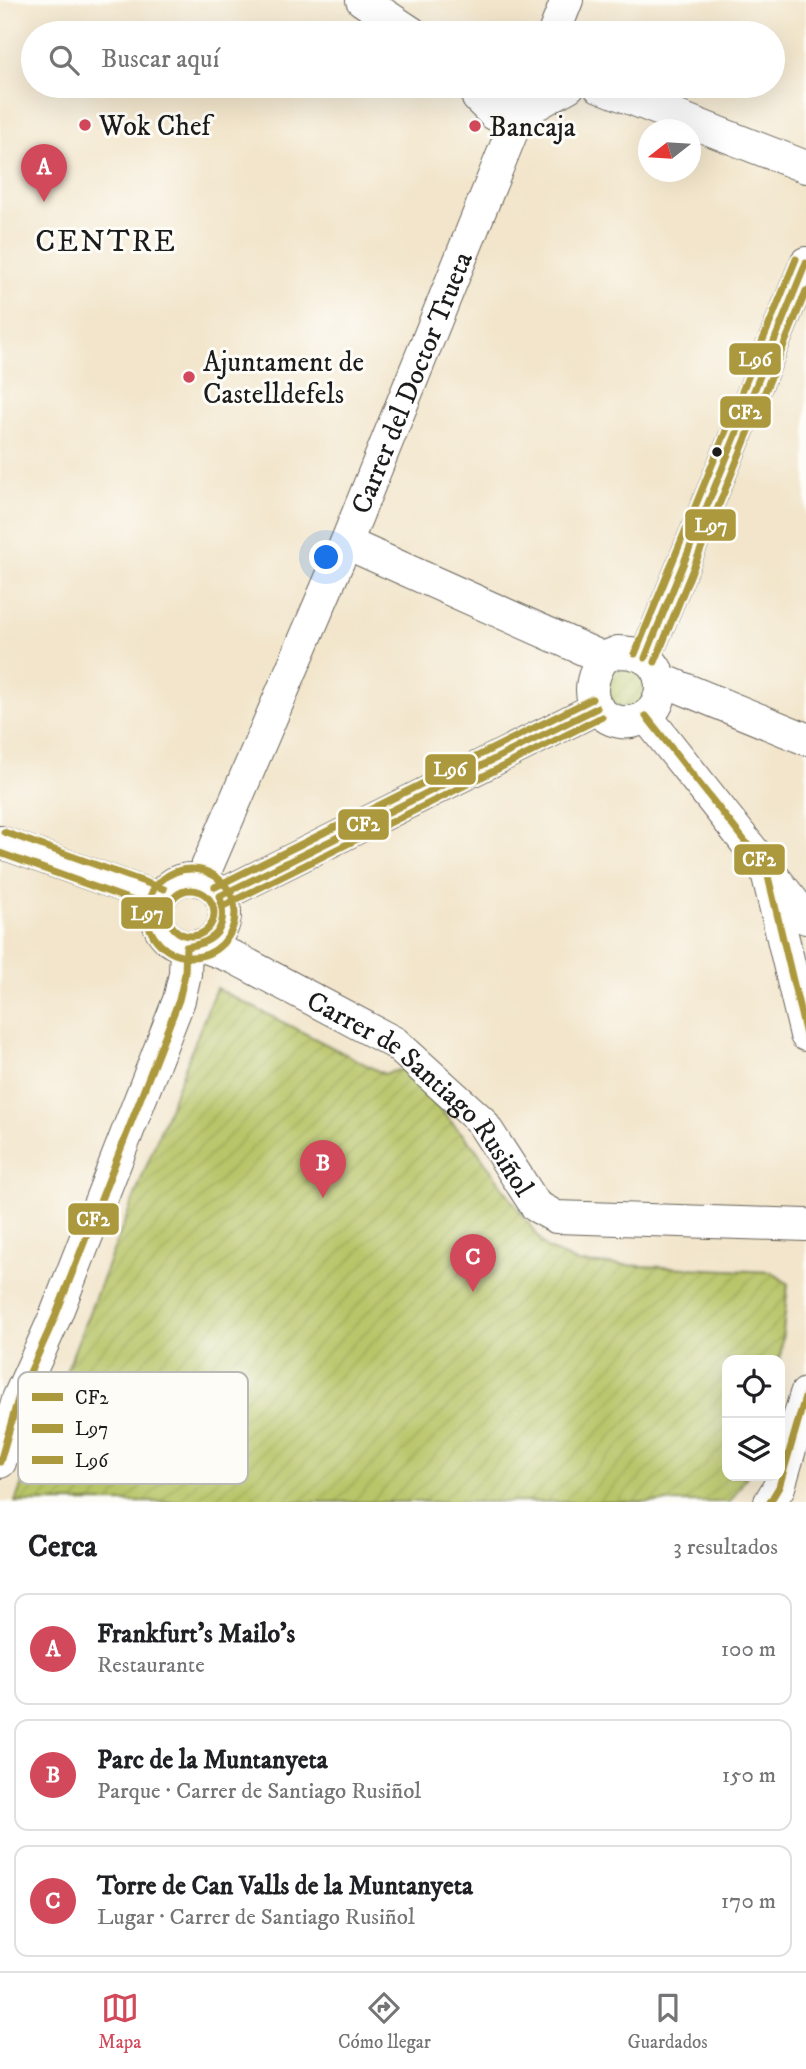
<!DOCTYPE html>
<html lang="es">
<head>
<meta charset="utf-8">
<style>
  body { margin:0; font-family:"IM FELL DW Pica",serif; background:#f2f2f2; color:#202124 }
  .controls { position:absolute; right:21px; bottom:21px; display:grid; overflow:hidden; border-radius:14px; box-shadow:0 7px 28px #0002 }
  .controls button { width:63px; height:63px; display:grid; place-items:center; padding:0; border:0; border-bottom:2px solid #e0e0e0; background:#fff; color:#202124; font:35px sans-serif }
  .compass { position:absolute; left:638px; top:119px; width:63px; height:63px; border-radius:50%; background:#fff; box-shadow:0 7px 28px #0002; rotate:253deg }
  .you { position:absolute; left:327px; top:558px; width:24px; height:24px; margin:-18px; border:5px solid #fff; border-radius:50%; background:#1a73e8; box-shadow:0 0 0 10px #1a73e833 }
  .badge { display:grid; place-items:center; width:46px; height:46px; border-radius:50%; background:#d1495b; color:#fff; font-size:23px; font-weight:700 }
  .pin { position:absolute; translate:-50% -58px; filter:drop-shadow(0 2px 4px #0008) }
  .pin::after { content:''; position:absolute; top:37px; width:24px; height:21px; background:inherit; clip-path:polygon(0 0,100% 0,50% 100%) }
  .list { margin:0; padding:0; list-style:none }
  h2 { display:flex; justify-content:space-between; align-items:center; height:91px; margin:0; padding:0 28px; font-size:30px }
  h2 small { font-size:23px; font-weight:400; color:#757577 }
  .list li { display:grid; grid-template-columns:46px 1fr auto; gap:21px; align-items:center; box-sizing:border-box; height:112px; margin:0 14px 14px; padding:0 14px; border:2px solid #e0e0e0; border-radius:14px }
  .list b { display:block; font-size:26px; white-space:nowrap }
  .list p { margin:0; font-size:23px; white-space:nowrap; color:#757577 }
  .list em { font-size:23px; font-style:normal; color:#757577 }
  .icon { flex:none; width:38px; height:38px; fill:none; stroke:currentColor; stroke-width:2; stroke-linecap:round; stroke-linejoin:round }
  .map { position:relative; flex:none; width:806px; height:1502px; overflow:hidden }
  .search { position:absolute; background:#fff; box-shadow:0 7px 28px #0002; left:21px; right:21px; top:21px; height:77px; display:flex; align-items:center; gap:18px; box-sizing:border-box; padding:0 24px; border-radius:38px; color:#757577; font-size:26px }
  .sheet { height:469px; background:#fff }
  nav { display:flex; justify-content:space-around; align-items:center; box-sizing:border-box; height:98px; border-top:2px solid #e0e0e0; background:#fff; font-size:19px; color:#757577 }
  nav a { display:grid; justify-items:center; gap:4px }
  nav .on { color:#d1495b }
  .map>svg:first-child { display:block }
</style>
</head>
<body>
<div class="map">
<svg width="806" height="1502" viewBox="0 0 806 1502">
  <defs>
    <pattern id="garden-furrows" width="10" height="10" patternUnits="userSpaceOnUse" patternTransform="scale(1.75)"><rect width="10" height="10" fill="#b8c567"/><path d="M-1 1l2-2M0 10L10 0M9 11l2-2" fill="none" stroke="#9ea959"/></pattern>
  </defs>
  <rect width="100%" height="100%" fill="#fdfcf7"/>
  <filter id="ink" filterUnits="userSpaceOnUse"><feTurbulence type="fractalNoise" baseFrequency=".0143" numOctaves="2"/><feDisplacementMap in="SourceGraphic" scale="14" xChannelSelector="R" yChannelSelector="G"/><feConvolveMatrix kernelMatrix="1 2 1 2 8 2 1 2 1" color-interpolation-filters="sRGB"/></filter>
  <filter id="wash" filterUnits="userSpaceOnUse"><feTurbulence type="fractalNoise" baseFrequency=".00686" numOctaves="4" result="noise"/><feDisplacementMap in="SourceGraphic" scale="28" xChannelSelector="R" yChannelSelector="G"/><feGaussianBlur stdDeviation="1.57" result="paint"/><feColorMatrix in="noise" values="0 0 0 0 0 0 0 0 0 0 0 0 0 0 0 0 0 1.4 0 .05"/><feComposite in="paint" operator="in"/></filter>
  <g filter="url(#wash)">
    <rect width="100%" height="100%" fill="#f2e5cb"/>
    <path fill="url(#garden-furrows)" stroke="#6a7042" stroke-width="2" d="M606 687a20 20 0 1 1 40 0a20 20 0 1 1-40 0Z
      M 216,988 L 384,1074 L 403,1069 L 476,1149 L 546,1248 L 578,1263 L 772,1272 L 788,1284 L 780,1361 L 727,1360 L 727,1476 L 747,1476 L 730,1502 L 15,1502 Z"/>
  </g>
  <g filter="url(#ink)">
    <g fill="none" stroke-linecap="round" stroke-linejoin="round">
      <g stroke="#676259" stroke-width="34">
        <g id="street">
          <path d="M 362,0 L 412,33"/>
          <path d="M 554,33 L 567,0"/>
          <path d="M 479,86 L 478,98 L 494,114 L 519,114 L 569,86"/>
          <path d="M 599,86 L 806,167"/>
          <path d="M 346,543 L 603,658"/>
          <path d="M 618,652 C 633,652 648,655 656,669 C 661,677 662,686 660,695 C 649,744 562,724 603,658 Z"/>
          <path d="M 645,658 L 806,263"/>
          <path d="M 660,679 L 806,739"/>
          <path d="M 646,716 L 806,918"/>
          <path d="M 0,842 L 160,899"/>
          <path d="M 768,876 L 806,1035"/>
          <circle cx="191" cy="913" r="34"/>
          <path id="s1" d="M 201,881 L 346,543 L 519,114"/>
          <path d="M 220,896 L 597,708"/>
          <path id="s2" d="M 201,945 L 235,958 L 395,1043 L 481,1121 L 536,1206 L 556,1217 L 806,1225"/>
          <path d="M 0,1462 L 18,1399 L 55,1317 L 179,1000 L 185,974 L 186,947"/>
          <path d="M 770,1502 L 779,1487 L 806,1394"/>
        </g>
      </g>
      <use href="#street" stroke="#fff" stroke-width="32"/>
      <g stroke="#fdfcf7" stroke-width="12">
        <path id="bus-1" d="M 645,658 L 806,263
          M 646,716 L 766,868 L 806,1035
          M 0,1462 L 18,1399 L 55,1317 L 179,1000 L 185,974 L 186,947 C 218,942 228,927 220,896 L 597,708
          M 770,1502 L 779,1487 L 806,1394"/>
      </g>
      <g stroke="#fdfcf7" stroke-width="12">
        <path id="bus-2" d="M 655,662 L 806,291
          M 0,853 L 156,909
          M147 913a44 44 0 1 1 88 0a44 44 0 1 1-88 0Z
          M 225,905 L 602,717"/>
      </g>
      <g stroke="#fdfcf7" stroke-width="12">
        <path id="bus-3" d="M 635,654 L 796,259
          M 4,832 L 164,889
          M 215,887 L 592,699
          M168 913a23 23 0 1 1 46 0a23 23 0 1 1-46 0Z"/>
      </g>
      <use href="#bus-1" stroke="#ac983d" stroke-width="7"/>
      <use href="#bus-2" stroke="#ac983d" stroke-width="7"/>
      <use href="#bus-3" stroke="#ac983d" stroke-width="7"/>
    </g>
  </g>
  <g fill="#d1495b" stroke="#fdfcf7" stroke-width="2.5">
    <circle cx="85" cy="125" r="7"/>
    <circle cx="475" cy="126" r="7"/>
    <circle cx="189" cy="377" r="7"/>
  </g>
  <circle fill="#1c1c1c" stroke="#fdfcf7" stroke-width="2.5" cx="717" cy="452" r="6"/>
  <g text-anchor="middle" stroke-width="6" stroke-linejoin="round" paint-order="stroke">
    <g font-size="28" fill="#1c1c1c" stroke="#fdfcf7" text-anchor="start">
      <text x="99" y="135">Wok Chef</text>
      <text x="489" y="136">Bancaja</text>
      <text x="203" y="371">Ajuntament de<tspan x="203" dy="32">Castelldefels</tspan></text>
    </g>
    <g font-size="28" fill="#1c1c1c" stroke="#fdfcf7">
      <text dy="10" stroke="none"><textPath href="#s1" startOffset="541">Carrer del Doctor Trueta</textPath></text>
      <text dy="10" stroke="none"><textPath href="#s2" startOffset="270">Carrer de Santiago Rusiñol</textPath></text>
    </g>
    <g font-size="30" letter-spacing="2" fill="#1c1c1c" stroke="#fdfcf7">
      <text x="106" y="251">CENTRE</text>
    </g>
  </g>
  <rect x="18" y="1372" width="230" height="112" rx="10" fill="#fdfcf7" stroke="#bab9b5" stroke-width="2"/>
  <rect x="32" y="1393" width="31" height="8" fill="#ac983d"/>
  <rect x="32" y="1424" width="31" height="9" fill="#ac983d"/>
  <rect x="32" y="1456" width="31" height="8" fill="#ac983d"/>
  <g font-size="19" fill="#1c1c1c">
    <text x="75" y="1404">CF2</text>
    <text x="75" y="1435">L97</text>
    <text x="75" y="1467">L96</text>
  </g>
  <g stroke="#fdfcf7" stroke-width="2.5">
    <rect x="728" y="342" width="54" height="34" rx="7" fill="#ac983d"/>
    <rect x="719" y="395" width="53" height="34" rx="7" fill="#ac983d"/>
    <rect x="684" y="508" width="53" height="34" rx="7" fill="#ac983d"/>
    <rect x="424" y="753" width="53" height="33" rx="7" fill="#ac983d"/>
    <rect x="337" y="808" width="53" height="33" rx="7" fill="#ac983d"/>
    <rect x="733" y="843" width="53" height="33" rx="7" fill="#ac983d"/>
    <rect x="120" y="896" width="54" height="34" rx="7" fill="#ac983d"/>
    <rect x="67" y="1202" width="53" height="34" rx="7" fill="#ac983d"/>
  </g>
  <g font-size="19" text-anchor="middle" font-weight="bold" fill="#fff">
    <text x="755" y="366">L96</text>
    <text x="745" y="419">CF2</text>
    <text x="711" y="532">L97</text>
    <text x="450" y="776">L96</text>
    <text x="363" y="831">CF2</text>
    <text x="759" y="866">CF2</text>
    <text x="147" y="920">L97</text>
    <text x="93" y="1226">CF2</text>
  </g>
</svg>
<div class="controls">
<button><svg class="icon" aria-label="locate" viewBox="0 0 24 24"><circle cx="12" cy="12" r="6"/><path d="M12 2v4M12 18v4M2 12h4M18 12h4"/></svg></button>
<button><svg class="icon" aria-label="layers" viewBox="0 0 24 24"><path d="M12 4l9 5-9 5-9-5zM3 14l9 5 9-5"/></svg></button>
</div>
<svg class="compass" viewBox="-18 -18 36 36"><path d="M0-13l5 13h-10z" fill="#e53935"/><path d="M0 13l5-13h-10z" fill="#757577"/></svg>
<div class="you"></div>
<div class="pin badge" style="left:44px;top:202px">A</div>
<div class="pin badge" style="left:323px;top:1198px">B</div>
<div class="pin badge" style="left:473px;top:1292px">C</div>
<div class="search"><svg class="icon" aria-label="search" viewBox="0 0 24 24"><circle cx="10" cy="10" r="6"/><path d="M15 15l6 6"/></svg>Buscar aquí</div>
</div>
<section class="sheet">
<h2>Cerca<small>3 resultados</small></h2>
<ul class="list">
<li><span class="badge">A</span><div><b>Frankfurt’s Mailo’s</b><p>Restaurante</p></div><em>100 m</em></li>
<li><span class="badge">B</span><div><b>Parc de la Muntanyeta</b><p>Parque · Carrer de Santiago Rusiñol</p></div><em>150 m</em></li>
<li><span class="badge">C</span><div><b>Torre de Can Valls de la Muntanyeta</b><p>Lugar · Carrer de Santiago Rusiñol</p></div><em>170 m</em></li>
</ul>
</section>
<nav>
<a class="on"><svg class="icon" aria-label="map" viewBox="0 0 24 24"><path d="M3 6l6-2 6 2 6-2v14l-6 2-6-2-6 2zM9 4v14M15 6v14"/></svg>Mapa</a>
<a><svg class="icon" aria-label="directions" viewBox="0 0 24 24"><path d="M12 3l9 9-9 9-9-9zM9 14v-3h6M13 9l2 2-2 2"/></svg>Cómo llegar</a>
<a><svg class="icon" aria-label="saved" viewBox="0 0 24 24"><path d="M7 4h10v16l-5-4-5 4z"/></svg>Guardados</a>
</nav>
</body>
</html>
